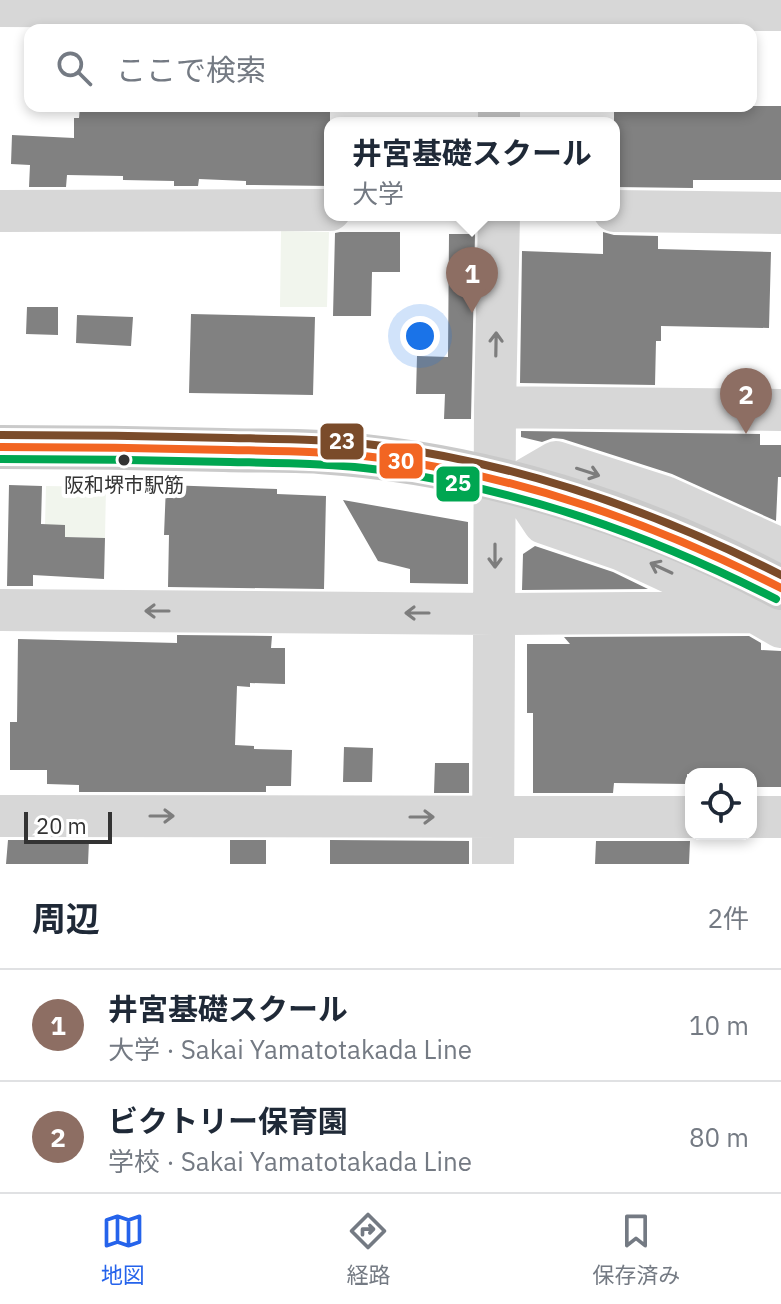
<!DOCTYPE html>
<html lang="ja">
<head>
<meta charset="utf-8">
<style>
  body { margin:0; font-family:"IBM Plex Sans","Noto Sans JP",sans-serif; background:#f2f2f3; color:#1f2937 }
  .controls { position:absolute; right:24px; bottom:24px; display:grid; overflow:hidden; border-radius:16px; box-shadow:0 4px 12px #0003 }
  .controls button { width:72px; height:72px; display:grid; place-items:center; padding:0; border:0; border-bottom:2px solid #e0e1e3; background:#fff; color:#1f2937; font:40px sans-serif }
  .scale { position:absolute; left:24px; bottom:20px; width:88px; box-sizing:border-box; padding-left:8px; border:4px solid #333; border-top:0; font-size:22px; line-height:28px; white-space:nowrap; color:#333; -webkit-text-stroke:6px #fff; paint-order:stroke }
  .you { position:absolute; left:420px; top:336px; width:28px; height:28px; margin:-20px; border:6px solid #fff; border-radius:50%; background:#1a73e8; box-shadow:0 0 0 12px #1a73e833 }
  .badge { display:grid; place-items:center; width:52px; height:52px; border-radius:50%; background:#2563eb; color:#fff; font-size:26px; font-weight:700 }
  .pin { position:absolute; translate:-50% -66px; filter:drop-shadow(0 2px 4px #0008) }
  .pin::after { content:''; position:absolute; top:42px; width:28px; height:24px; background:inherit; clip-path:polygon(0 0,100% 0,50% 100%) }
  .popup { position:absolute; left:324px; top:117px; width:296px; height:104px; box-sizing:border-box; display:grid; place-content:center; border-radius:16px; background:#fff; filter:drop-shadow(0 2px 6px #0005); font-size:26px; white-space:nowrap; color:#747a83 }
  .popup b { font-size:30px; color:#1f2937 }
  .popup::after { content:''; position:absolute; left:50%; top:100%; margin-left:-16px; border:16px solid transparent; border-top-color:#fff }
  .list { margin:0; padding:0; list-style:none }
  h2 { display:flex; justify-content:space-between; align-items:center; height:104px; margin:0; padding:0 32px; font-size:34px }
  h2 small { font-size:26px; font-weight:400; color:#747a83 }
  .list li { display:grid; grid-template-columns:52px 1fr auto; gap:24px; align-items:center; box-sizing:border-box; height:112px; padding:0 32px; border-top:2px solid #e0e1e3 }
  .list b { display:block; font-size:30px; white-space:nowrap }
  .list p { margin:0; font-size:26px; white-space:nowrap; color:#747a83 }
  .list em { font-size:26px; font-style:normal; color:#747a83 }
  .icon { flex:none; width:44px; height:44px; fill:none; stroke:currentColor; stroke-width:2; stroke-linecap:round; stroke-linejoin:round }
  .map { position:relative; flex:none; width:781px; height:864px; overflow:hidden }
  .search { position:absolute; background:#fff; box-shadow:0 4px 12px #0003; left:24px; right:24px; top:24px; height:88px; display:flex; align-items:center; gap:20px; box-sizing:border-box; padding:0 28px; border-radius:16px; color:#747a83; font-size:30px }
  .sheet { height:328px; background:#fff }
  nav { display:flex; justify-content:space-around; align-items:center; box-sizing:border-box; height:112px; border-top:2px solid #e0e1e3; background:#fff; font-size:22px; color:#747a83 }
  nav a { display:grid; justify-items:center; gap:4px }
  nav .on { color:#2563eb }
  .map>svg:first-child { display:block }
</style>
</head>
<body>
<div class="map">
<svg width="781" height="864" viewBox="0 0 781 864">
  <rect width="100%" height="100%" fill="#fff"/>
  <path fill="#f1f5ed" d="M 281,231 L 329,232 L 327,307 L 280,307 Z
    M 46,486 L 106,487 L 105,538 L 65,537 L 65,525 L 45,525 Z"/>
  <path fill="#818181" d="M 80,106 L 330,108 L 330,186 L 246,185 L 246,181 L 199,179 L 198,186 L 174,186 L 174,181 L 123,180 L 123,176 L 67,175 L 66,187 L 29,187 L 30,165 L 11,164 L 12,135 L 74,138 L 74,118 L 79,118 Z
    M 614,106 L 781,106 L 781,180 L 693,180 L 693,188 L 614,187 Z
    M 340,232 L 400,232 L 400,272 L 372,272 L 371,316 L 333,316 L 335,233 Z
    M 603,232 L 614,235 L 658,236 L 658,249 L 771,252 L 769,328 L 661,326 L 661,341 L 656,341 L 655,385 L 520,383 L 522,251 L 603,254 Z
    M 449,234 L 475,234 L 471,419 L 444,419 L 445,394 L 416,394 L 417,356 L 448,357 Z
    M 27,307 L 58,307 L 58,335 L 26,334 Z
    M 191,314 L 315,317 L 313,395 L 189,393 Z
    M 77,315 L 133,317 L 131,346 L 76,343 Z
    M 521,431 L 760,434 L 760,445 L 781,445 L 781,477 L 778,477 L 776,521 L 672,474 L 563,439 L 553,438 L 542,442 L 521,437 Z
    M 9,485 L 42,486 L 41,524 L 65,525 L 65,537 L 105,538 L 104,579 L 33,575 L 33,586 L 7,586 Z
    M 166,485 L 277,489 L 277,494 L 326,496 L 324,589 L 168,587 L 169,535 L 164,535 Z
    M 343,500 L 468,522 L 468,584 L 410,583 L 410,569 L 378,561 Z
    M 535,546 L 613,572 L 648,589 L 522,590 L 523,554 Z
    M 177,635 L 272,636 L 271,648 L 285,648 L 285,684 L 250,683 L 250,687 L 237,686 L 235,745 L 254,746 L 254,749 L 292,750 L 291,786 L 266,786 L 266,792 L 79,792 L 79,785 L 47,784 L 47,770 L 10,770 L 10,722 L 17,722 L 18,639 L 177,643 Z
    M 749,636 L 761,643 L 761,650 L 781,651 L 781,787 L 754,787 L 754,774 L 687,774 L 687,784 L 614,783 L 613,793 L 533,793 L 533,713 L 527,713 L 527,644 L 570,644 L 564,637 Z
    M 344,747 L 373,748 L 372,782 L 343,782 Z
    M 435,763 L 469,763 L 469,793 L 434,793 Z
    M 8,840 L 89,840 L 88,864 L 6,864 Z
    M 230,840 L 266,840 L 266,864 L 230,864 Z
    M 330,840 L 469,841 L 469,864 L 330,864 Z
    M 596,841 L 690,841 L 689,864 L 595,864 Z"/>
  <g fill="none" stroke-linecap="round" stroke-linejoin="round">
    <path stroke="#d7d7d7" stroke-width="42" d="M 0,6 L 781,10
      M 499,123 L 499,106
      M 0,211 L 330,210
      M 614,211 L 781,213
      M 495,407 L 781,410
      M 781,549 L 665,497 L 556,462 L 518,484 L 544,523 L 622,550 L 755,612 L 781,627
      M 0,610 L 495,614 L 755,612
      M 0,816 L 691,817
      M 751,817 L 781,817
      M 493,864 L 495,407 L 499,215"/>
    <path stroke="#cacaca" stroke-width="44" d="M 0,447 C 75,447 149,448 224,450 C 256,451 288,450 320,452 C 480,463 640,512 781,588"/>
    <g stroke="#fff" stroke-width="14">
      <path id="bus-1" d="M 0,447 C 77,447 153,448 230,450 C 280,451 330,451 381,458 C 523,477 653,523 781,588"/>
    </g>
    <g stroke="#fff" stroke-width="14">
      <path id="bus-2" d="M 0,459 C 77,459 153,460 230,462 C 280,463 331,463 381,470 C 523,490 648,534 776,599"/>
    </g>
    <g stroke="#fff" stroke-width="14">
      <path id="bus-3" d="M 0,435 C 77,435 154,436 231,438 C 282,439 333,439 383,446 C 523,465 655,511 781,575"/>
    </g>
    <use href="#bus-1" stroke="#f26522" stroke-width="8"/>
    <use href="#bus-2" stroke="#00a651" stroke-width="8"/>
    <use href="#bus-3" stroke="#7a4b2a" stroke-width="8"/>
  </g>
  <defs><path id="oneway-shaft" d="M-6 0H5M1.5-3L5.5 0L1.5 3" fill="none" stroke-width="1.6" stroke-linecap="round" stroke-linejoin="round" transform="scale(2)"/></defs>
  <g stroke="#7d7d7d">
    <use href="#oneway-shaft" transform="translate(496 344) rotate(-89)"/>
    <use href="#oneway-shaft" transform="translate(588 472) rotate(18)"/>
    <use href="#oneway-shaft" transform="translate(495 556) rotate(90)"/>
    <use href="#oneway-shaft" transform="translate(661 568) rotate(-155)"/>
    <use href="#oneway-shaft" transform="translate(157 611) rotate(-180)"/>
    <use href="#oneway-shaft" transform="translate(417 613) rotate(-180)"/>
    <use href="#oneway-shaft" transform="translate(162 816)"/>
    <use href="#oneway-shaft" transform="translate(422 817)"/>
  </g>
  <circle fill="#333" stroke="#fff" stroke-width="3" cx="124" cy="460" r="7"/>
  <g text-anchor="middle" stroke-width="8" stroke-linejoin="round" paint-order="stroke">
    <g font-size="20" fill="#333" stroke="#fff">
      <text x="124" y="492">阪和堺市駅筋</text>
    </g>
  </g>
  <g stroke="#fff" stroke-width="3">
    <rect x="319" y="422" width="46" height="39" rx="8" fill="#7a4b2a"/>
    <rect x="378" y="442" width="46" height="38" rx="8" fill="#f26522"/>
    <rect x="435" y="465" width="46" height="38" rx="8" fill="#00a651"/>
  </g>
  <g font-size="22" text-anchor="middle" font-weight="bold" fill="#fff">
    <text x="342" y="449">23</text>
    <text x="401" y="469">30</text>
    <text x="458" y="491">25</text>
  </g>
</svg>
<div class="controls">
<button><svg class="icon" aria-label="locate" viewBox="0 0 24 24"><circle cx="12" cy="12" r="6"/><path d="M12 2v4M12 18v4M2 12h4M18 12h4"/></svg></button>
</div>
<div class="scale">20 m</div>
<div class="you"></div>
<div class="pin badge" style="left:472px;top:313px;background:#8d6e63">1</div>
<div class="popup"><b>井宮基礎スクール</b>大学</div>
<div class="pin badge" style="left:746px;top:434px;background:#8d6e63">2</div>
<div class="search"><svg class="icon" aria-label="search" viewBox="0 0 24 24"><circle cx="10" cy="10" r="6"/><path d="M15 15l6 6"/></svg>ここで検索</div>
</div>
<section class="sheet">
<h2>周辺<small>2件</small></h2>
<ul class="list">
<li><span class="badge" style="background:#8d6e63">1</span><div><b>井宮基礎スクール</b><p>大学 · Sakai Yamatotakada Line</p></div><em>10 m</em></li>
<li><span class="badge" style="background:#8d6e63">2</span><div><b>ビクトリー保育園</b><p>学校 · Sakai Yamatotakada Line</p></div><em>80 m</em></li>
</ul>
</section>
<nav>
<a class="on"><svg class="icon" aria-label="map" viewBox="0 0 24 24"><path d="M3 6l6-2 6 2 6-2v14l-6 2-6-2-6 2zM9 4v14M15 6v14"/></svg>地図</a>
<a><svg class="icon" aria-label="directions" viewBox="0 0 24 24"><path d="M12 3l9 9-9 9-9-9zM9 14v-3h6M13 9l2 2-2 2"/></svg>経路</a>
<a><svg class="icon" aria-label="saved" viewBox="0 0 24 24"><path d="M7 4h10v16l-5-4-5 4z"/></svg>保存済み</a>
</nav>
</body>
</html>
